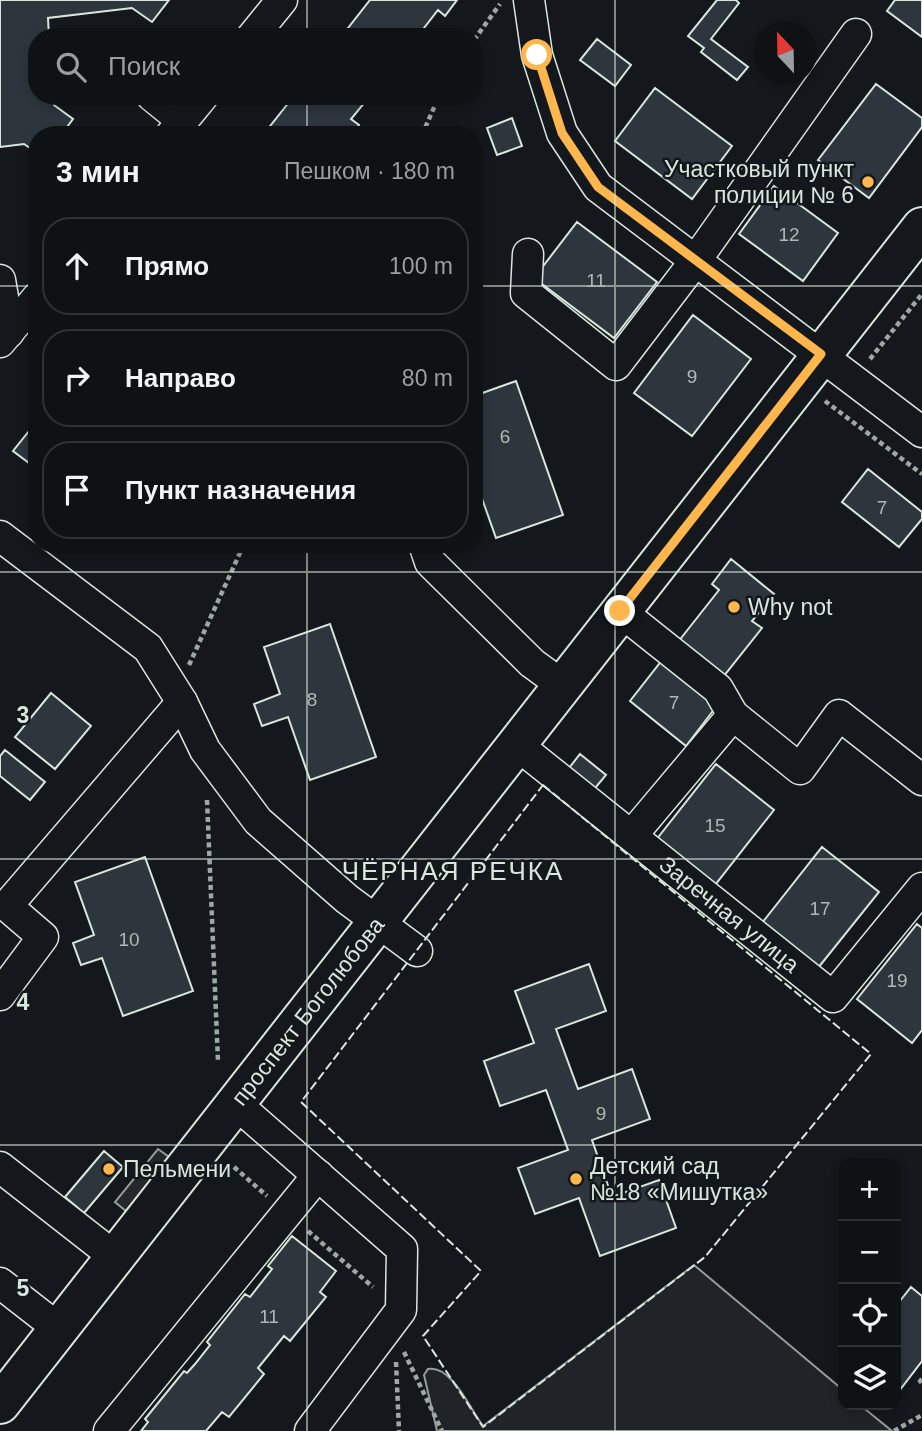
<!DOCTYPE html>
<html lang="ru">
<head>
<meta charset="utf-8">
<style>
  body { margin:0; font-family:Helvetica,sans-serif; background:#181b1e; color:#f1f3f6 }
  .controls { position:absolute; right:21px; bottom:21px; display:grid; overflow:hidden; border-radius:14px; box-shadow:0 4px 10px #0003 }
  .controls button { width:63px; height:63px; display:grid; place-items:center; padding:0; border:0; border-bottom:2px solid #2f3234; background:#0f1215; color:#f1f3f6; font:35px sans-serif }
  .compass { position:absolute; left:754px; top:21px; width:63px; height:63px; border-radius:50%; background:#0f1215; box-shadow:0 4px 10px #0003; rotate:338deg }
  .stop { position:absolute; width:21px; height:21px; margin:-16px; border:5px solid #ffb74d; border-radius:50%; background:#fff }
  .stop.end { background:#ffb74d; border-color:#fff; box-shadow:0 2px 7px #0008 }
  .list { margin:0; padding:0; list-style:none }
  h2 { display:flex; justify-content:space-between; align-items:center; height:91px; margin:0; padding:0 28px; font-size:30px }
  h2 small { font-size:23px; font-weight:400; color:#9b9ea0 }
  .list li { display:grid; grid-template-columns:46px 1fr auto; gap:21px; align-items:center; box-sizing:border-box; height:98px; margin:0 14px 14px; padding:0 14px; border:2px solid #2f3234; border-radius:28px }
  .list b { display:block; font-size:26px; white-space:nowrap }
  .list em { font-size:23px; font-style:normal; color:#9b9ea0 }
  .icon { flex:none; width:38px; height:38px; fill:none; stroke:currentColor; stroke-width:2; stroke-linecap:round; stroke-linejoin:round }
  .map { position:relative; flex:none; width:922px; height:1431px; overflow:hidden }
  .search { position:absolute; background:#0f1215; box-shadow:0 4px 10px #0003; left:28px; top:28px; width:455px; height:77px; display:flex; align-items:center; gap:18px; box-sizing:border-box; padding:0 24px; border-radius:28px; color:#9b9ea0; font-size:26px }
  .panel { position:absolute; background:#0f1215; box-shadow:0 4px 10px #0003; left:28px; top:126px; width:455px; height:427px; border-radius:28px }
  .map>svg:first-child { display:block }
</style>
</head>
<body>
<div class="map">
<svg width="922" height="1431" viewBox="0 0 922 1431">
  <rect width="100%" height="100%" fill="#14181c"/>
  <path fill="#202428" stroke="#939e99" stroke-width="2" d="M 694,1265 L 843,1390 L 843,1405 L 860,1405 L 892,1431 L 437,1431 L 424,1375 L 428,1369 C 452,1365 470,1409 483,1426 Z"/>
  <path fill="#24282b" stroke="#939e99" stroke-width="2" d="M 158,1149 L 169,1157 L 126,1211 L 115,1202 Z"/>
  <path fill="#2c363c" stroke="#d8e6dc" stroke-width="2" d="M 0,0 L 169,0 L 152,22 L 132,8 L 48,18 L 49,37 L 37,37 L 37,96 L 54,96 L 54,105 L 73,119 L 61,135 L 37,135 L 37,153 L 24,144 L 0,147 Z
    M 370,0 L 457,0 L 445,16 L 438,10 L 417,37 L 341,37 Z
    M 717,0 L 736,0 L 739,3 L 711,39 L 748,67 L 737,80 L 701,52 L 704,48 L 688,36 Z
    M 895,0 L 922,0 L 922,37 L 887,11 Z
    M 597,39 L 631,65 L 615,86 L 580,60 Z
    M 876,84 L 922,118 L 922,127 L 869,198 L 818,160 Z
    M 655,88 L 732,146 L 692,199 L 615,141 Z
    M 294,96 L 370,96 L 351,119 L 359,125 L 352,135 L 263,135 Z
    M 512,118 L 522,146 L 497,155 L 487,128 Z
    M 774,186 L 838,233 L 803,281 L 739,234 Z
    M 577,222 L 657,282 L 614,338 L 534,278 Z
    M 693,315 L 751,359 L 692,436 L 634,393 Z
    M 516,381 L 563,515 L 496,538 L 474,476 L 474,396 Z
    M 37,421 L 37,469 L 13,451 Z
    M 868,469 L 922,512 L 922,519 L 899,547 L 842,502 Z
    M 731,559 L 774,594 L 752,621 L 762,628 L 723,677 L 678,642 L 719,590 L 712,584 Z
    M 330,624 L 376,757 L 310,780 L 288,717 L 262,726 L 254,704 L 280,694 L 264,647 Z
    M 663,659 L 719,703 L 686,746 L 630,701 Z
    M 51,693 L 91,726 L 55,769 L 15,737 Z
    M 5,750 L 45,782 L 30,800 L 0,776 L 0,756 Z
    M 580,754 L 606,775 L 591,793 L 566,772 Z
    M 716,764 L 774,810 L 715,885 L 656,840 Z
    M 822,847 L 879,892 L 818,968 L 762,923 Z
    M 145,857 L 193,991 L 123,1016 L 102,958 L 81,965 L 73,943 L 94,935 L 75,882 Z
    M 917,924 L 922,928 L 922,1030 L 912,1043 L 857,999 Z
    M 589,964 L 606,1011 L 556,1029 L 578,1089 L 632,1069 L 650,1119 L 592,1140 L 612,1197 L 659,1180 L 676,1228 L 600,1256 L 579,1198 L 535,1214 L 518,1168 L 568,1150 L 546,1090 L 500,1106 L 484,1061 L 534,1043 L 515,991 Z
    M 104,1151 L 123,1167 L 84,1213 L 65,1197 Z
    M 292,1236 L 336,1271 L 320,1292 L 326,1297 L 290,1341 L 284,1336 L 258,1368 L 264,1374 L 229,1417 L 222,1412 L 206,1431 L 141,1431 L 148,1422 L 145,1419 L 184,1371 L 187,1373 L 195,1364 L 210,1345 L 207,1342 L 245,1294 L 250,1297 L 272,1269 L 268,1266 Z
    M 911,1287 L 922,1296 L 922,1361 L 896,1395 L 896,1306 Z"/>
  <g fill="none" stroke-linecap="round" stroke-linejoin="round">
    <g stroke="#d8e6dc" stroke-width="33">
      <g id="minor">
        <path d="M 529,0 L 537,55 L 562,133 L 598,187 L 922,432"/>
        <path d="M 252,37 L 282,0"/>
        <path d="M 152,96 L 183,121"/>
        <path d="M 171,135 L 203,96"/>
        <path d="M 528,254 L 526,293 L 616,365 L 696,260 L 856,34"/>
        <path d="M 0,280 L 9,332"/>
        <path d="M 0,342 L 37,298"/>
        <path d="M 0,536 L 148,648 L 182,702 L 205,750 L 258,821 L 347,899 L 417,951"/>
        <path d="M 424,544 L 430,562 L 532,663 L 562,685"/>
        <path d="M 620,611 L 718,689 L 733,715"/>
        <path id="s1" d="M 516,744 L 833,997 L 922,888"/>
        <path d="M 632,835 L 733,715 L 800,769 L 839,715 L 922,780"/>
        <path d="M 0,995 L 43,937 L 7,906 L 182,702"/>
        <path d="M 235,1103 L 402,1249 L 401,1310 L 310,1431"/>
        <path d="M 0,1167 L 115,1257"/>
        <path d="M 0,1283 L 59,1329"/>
        <path d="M 109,1431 L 318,1175"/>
      </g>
    </g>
    <g stroke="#d8e6dc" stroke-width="42">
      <g id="major">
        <path id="s2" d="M 0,1404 L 922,227"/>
      </g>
    </g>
    <path stroke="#9da8a2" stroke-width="4.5" stroke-dasharray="5 3.5" stroke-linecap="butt" d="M 474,40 L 500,4
      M 422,135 L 439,96
      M 870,359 L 922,294
      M 825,401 L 922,474
      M 189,665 L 244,544
      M 207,800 L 218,1061
      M 234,1167 L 267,1196
      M 308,1231 L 373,1287
      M 404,1352 L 442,1431
      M 396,1362 L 399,1431
      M 922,1379 L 920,1381 L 922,1383
      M 894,1431 L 922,1415"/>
    <use href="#minor" stroke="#14181c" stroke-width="30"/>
    <use href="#major" stroke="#14181c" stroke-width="38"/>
    <path stroke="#d8e6dc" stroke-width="2" stroke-dasharray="9 3.5" stroke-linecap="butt" d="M 543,785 L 871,1054 L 705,1257 L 483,1427 L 423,1336 L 481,1271 L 301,1102 Z"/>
  </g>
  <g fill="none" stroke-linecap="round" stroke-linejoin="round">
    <path stroke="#ffb74d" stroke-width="9" d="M 537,55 L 562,133 L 598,187 L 821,354 L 620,611"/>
  </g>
  <path fill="none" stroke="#d8e6dc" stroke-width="2" stroke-opacity="0.55" d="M 307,0 L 307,37M 615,0 L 615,1431M 307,96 L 307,135M 0,286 L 37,286M 474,286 L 922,286M 307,544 L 307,1431M 0,572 L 922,572M 0,859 L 922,859M 0,1145 L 922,1145"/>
  <g fill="#ffb74d" stroke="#14181c" stroke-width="2.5">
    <circle cx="868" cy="182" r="7"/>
    <circle cx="734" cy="607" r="7"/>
    <circle cx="109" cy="1169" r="7"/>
    <circle cx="576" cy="1179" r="7"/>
  </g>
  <g text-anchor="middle" stroke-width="5" stroke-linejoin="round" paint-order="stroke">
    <g font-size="19" fill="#adbab4">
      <text x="789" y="241">12</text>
      <text x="596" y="287">11</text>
      <text x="692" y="383">9</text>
      <text x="505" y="443">6</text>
      <text x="882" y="514">7</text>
      <text x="312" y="706">8</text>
      <text x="674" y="709">7</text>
      <text x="715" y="832">15</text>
      <text x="820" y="915">17</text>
      <text x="129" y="946">10</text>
      <text x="897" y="987">19</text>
      <text x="601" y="1120">9</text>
      <text x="269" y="1323">11</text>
    </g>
    <g font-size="23" fill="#d8e6dc" stroke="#14181c" text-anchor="start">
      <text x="854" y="177" text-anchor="end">Участковый пункт<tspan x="854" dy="26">полиции № 6</tspan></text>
      <text x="748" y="615">Why not</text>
      <text x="590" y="1174">Детский сад<tspan x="590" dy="26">№18 «Мишутка»</tspan></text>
      <text x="123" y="1177">Пельмени</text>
    </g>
    <g font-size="23" fill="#d8e6dc" stroke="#14181c">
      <text dy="8" stroke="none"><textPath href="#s1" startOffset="273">Заречная улица</textPath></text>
      <text dy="8" stroke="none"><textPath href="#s2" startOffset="499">проспект Боголюбова</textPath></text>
    </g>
    <g font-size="26" letter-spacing="2" fill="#d8e6dc" stroke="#14181c">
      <text x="453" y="880">ЧЁРНАЯ РЕЧКА</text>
    </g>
  </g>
  <g font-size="23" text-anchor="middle" font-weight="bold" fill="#d8e6dc" stroke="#14181c" stroke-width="5" stroke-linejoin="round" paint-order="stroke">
    <text x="23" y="723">3</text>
    <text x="23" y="1010">4</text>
    <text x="23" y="1296">5</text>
  </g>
</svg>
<div class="controls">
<button>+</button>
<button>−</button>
<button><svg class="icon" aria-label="locate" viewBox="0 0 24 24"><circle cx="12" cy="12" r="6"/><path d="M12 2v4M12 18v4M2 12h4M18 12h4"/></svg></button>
<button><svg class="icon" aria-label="layers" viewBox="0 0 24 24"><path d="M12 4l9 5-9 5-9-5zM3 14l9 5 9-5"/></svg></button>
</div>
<svg class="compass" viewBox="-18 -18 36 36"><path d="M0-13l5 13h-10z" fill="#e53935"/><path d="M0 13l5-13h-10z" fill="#9b9ea0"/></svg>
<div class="stop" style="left:537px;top:55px"></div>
<div class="stop end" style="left:620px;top:611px"></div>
<div class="search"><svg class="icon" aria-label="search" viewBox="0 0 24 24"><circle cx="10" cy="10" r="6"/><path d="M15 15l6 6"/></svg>Поиск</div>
<section class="panel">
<h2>3 мин<small>Пешком · 180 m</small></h2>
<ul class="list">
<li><svg class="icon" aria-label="ahead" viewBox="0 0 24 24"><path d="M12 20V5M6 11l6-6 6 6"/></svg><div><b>Прямо</b></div><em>100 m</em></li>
<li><svg class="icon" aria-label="right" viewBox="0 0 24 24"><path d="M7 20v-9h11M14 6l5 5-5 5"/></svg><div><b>Направо</b></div><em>80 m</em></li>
<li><svg class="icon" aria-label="arrive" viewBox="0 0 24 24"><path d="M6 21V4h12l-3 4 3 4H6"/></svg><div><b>Пункт назначения</b></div></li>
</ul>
</section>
</div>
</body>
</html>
